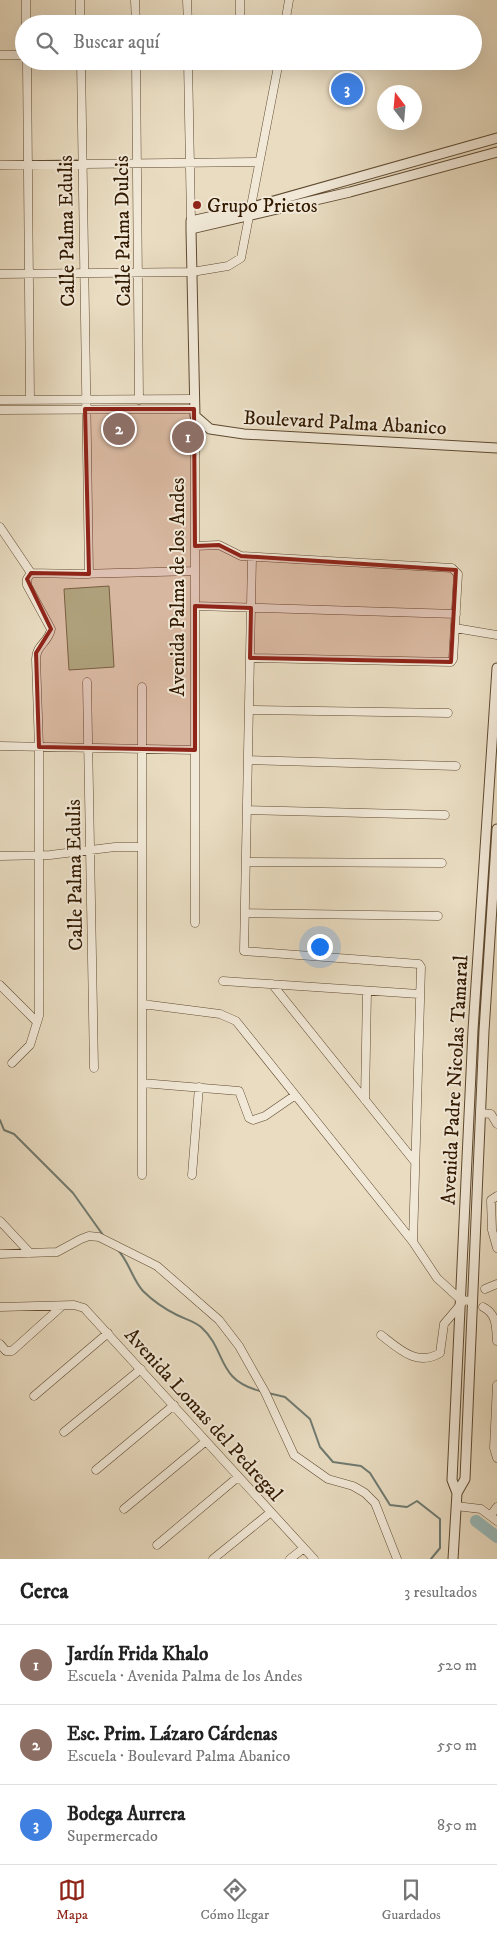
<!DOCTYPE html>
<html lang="es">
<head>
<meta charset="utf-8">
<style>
  body { margin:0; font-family:"IM FELL DW Pica",serif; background:#f6f6f6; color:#222 }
  .compass { position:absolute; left:377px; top:85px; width:45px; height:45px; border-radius:50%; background:#fff; box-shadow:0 5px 20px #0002; rotate:344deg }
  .you { position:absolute; left:319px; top:946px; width:18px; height:18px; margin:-12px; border:4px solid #fff; border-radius:50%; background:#1a73e8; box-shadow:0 0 0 8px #1a73e833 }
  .badge { display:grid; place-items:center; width:32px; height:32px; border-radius:50%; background:#8f2418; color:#fff; font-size:16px; font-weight:700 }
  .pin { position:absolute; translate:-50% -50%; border:2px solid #fff; box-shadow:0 1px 5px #0006 }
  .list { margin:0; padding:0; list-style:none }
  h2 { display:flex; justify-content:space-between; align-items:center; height:65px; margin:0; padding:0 20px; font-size:21px }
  h2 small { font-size:16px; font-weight:400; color:#767676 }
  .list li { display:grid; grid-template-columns:32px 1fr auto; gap:15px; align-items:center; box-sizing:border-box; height:80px; padding:0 20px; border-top:1px solid #e0e0e0 }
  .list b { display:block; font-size:19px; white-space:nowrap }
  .list p { margin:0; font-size:16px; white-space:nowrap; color:#767676 }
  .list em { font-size:16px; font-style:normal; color:#767676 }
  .icon { flex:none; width:28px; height:28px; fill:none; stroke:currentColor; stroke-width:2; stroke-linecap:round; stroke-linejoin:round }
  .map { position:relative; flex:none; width:497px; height:1559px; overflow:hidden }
  .search { position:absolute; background:#fff; box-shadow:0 5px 20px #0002; left:15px; right:15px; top:15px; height:55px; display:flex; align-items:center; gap:12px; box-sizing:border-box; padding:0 18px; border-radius:28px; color:#767676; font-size:19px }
  .sheet { height:305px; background:#fff }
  nav { display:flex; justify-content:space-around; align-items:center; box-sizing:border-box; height:70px; border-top:1px solid #e0e0e0; background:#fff; font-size:14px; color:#767676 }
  nav a { display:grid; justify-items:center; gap:2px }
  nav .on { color:#8f2418 }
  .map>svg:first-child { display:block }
</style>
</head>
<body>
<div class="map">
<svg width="497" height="1559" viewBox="0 0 497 1559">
  <rect width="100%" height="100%" fill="#e9dcc1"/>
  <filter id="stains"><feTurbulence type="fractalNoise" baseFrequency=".004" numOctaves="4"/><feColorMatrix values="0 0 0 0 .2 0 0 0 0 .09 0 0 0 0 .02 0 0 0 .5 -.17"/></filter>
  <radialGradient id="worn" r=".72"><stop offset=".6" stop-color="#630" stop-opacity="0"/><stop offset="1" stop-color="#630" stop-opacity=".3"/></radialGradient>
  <path fill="#b6c093" stroke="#746c4a" d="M 109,586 L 114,667 L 69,670 L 64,589 Z"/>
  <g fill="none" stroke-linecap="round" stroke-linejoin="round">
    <path stroke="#6f7a70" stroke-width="2" d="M 0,1120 L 4,1130 L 14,1134 L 73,1193 L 103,1235
      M 117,1249 C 129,1261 132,1279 143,1291 C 153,1301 165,1309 177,1315 C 185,1319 194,1321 201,1327 C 227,1350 216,1380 260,1391
      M 268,1393 L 285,1397 L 310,1419 L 320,1447 L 333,1462 L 361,1466 L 370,1473 L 390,1505 L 407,1507 L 417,1501 L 440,1519 L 440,1548 L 431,1559"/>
    <path stroke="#99baba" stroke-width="12" d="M 476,1521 L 497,1537"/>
    <g stroke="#5f4a30" stroke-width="9">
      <path id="minor" d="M 26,0 L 26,24
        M 80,0 L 80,24
        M 135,0 L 136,24
        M 187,0 L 188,24
        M 240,0 L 240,24
        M 285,24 L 289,0
        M 0,55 L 24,55
        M 27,61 L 30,400
        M 81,61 L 89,574
        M 136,61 L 139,400
        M 188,61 L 191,221
        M 0,165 L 258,162
        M 0,274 L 192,272 L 228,266 L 241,258 L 279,61
        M 0,400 L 194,399
        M 0,410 L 194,409
        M 195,416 L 195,923
        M 0,527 L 31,573
        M 195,546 L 219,545 L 241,556 L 452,568 L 458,574 L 453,659 L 451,662 L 250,658
        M 252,557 L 244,951 L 419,964 L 421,967 L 413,1242
        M 31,573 L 78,574 L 195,571
        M 195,606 L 456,614
        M 455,628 L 497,635
        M 87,682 L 94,1068
        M 142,687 L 142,1175
        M 249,710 L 448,713
        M 0,746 L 195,750
        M 248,760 L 456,766
        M 247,810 L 445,815
        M 0,856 L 50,855 L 115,847 L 142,847
        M 246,862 L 442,863
        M 245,913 L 438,916
        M 223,981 L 419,994
        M 272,984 L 415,1162
        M 0,985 L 37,1022
        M 142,1004 L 220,1014 L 236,1021 L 413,1242 L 437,1278 L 461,1300 L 472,1301
        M 12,1063 L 30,1045 L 39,1016 L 39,747 L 36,659 C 36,645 49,642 51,629 L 27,585 L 27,579 L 31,573
        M 142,1083 L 239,1091 L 249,1118 L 253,1120 L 265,1116 L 294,1096
        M 365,1100 L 367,991
        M 480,1113 L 491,1114 L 497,1124
        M 192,1175 L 199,1087
        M 497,1196 L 491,1200 L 492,1230 L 497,1248
        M 0,1221 L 30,1253
        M 0,1254 L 57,1252 L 81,1239 L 89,1236 L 99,1237 L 157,1266 L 219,1320 L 239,1346 L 265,1392 L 294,1455 L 328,1479 L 353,1486 L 365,1493 L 375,1503 L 397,1559
        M 485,1289 L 497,1284
        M 0,1307 L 74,1305 L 84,1308 L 314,1559
        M 483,1307 C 497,1314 496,1327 497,1341
        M 381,1335 C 399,1349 417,1367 440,1353 L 444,1324 L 461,1304
        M 0,1344 L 6,1351 L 12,1351 L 62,1306
        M 497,1385 L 494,1448 L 497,1458
        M 34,1396 L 108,1333
        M 64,1432 L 141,1369
        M 96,1470 L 174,1405
        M 456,1506 L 481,1509 L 497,1521
        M 124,1509 L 206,1441
        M 491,1515 L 497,1507
        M 157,1545 L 238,1477
        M 213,1559 L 271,1512
        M 290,1559 L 304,1548"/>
    </g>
    <g stroke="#5f4a30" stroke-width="11">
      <path id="tertiary" d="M 497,138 L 249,208 L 191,221 L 191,229 L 195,416 L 210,429 L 244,434 L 497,448
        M 191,229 L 350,192 L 497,152
        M 457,1493 L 465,1479 L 484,1031 L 497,829
        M 453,1559 L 457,1493 L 452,1480 L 473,1030 L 497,668"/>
    </g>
    <use href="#minor" stroke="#f1e8d7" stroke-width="8"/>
    <use href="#tertiary" stroke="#f1e8d7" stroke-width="9"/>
  </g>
  <path fill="#8f2418" fill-opacity="0.2" stroke="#8f2418" stroke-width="4" stroke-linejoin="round" d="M 85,409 L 194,409 L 195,546 L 219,545 L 241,556 L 456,570 L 451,662 L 250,658 L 251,608 L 195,606 L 195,750 L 39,747 L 36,653 L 51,629 L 27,579 L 31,573 L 89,574 Z"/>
  <circle fill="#8f2418" stroke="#f1e8d7" stroke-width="2" cx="197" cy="205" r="5"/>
  <g text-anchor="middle" stroke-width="4" stroke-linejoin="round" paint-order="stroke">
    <g font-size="20" fill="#311900" stroke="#f1e8d7" text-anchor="start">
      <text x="207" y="212">Grupo Prietos</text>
    </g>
    <g font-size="20" fill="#311900" stroke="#f1e8d7">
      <text transform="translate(66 231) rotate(-91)" y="7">Calle Palma Edulis</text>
      <text transform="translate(122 231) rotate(-91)" y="7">Calle Palma Dulcis</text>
      <text transform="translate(345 422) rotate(3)" y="7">Boulevard Palma Abanico</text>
      <text transform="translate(177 587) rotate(-90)" y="7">Avenida Palma de los Andes</text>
      <text transform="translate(74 875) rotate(-91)" y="7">Calle Palma Edulis</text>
      <text transform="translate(454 1080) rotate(-87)" y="7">Avenida Padre Nicolas Tamaral</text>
      <text transform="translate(204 1414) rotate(48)" y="7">Avenida Lomas del Pedregal</text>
    </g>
  </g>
  <rect width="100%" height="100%" filter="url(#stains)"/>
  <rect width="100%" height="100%" fill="url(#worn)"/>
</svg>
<svg class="compass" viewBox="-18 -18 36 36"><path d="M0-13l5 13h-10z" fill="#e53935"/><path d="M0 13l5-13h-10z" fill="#767676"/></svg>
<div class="you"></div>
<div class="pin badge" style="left:188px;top:437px;background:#8d6e63">1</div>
<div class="pin badge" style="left:119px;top:429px;background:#8d6e63">2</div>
<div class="pin badge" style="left:347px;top:89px;background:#3f7fe0">3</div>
<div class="search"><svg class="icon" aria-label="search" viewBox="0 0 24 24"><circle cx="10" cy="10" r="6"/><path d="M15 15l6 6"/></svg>Buscar aquí</div>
</div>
<section class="sheet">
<h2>Cerca<small>3 resultados</small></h2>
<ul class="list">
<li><span class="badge" style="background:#8d6e63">1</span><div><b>Jardín Frida Khalo</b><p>Escuela · Avenida Palma de los Andes</p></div><em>520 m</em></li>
<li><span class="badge" style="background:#8d6e63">2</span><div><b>Esc. Prim. Lázaro Cárdenas</b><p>Escuela · Boulevard Palma Abanico</p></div><em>550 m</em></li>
<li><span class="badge" style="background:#3f7fe0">3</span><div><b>Bodega Aurrera</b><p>Supermercado</p></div><em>850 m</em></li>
</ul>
</section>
<nav>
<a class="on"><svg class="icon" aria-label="map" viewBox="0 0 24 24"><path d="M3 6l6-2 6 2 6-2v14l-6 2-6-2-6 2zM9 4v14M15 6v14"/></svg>Mapa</a>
<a><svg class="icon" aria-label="directions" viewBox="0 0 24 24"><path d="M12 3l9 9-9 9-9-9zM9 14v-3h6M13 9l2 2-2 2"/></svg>Cómo llegar</a>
<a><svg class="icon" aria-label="saved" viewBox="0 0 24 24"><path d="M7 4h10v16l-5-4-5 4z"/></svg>Guardados</a>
</nav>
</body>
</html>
